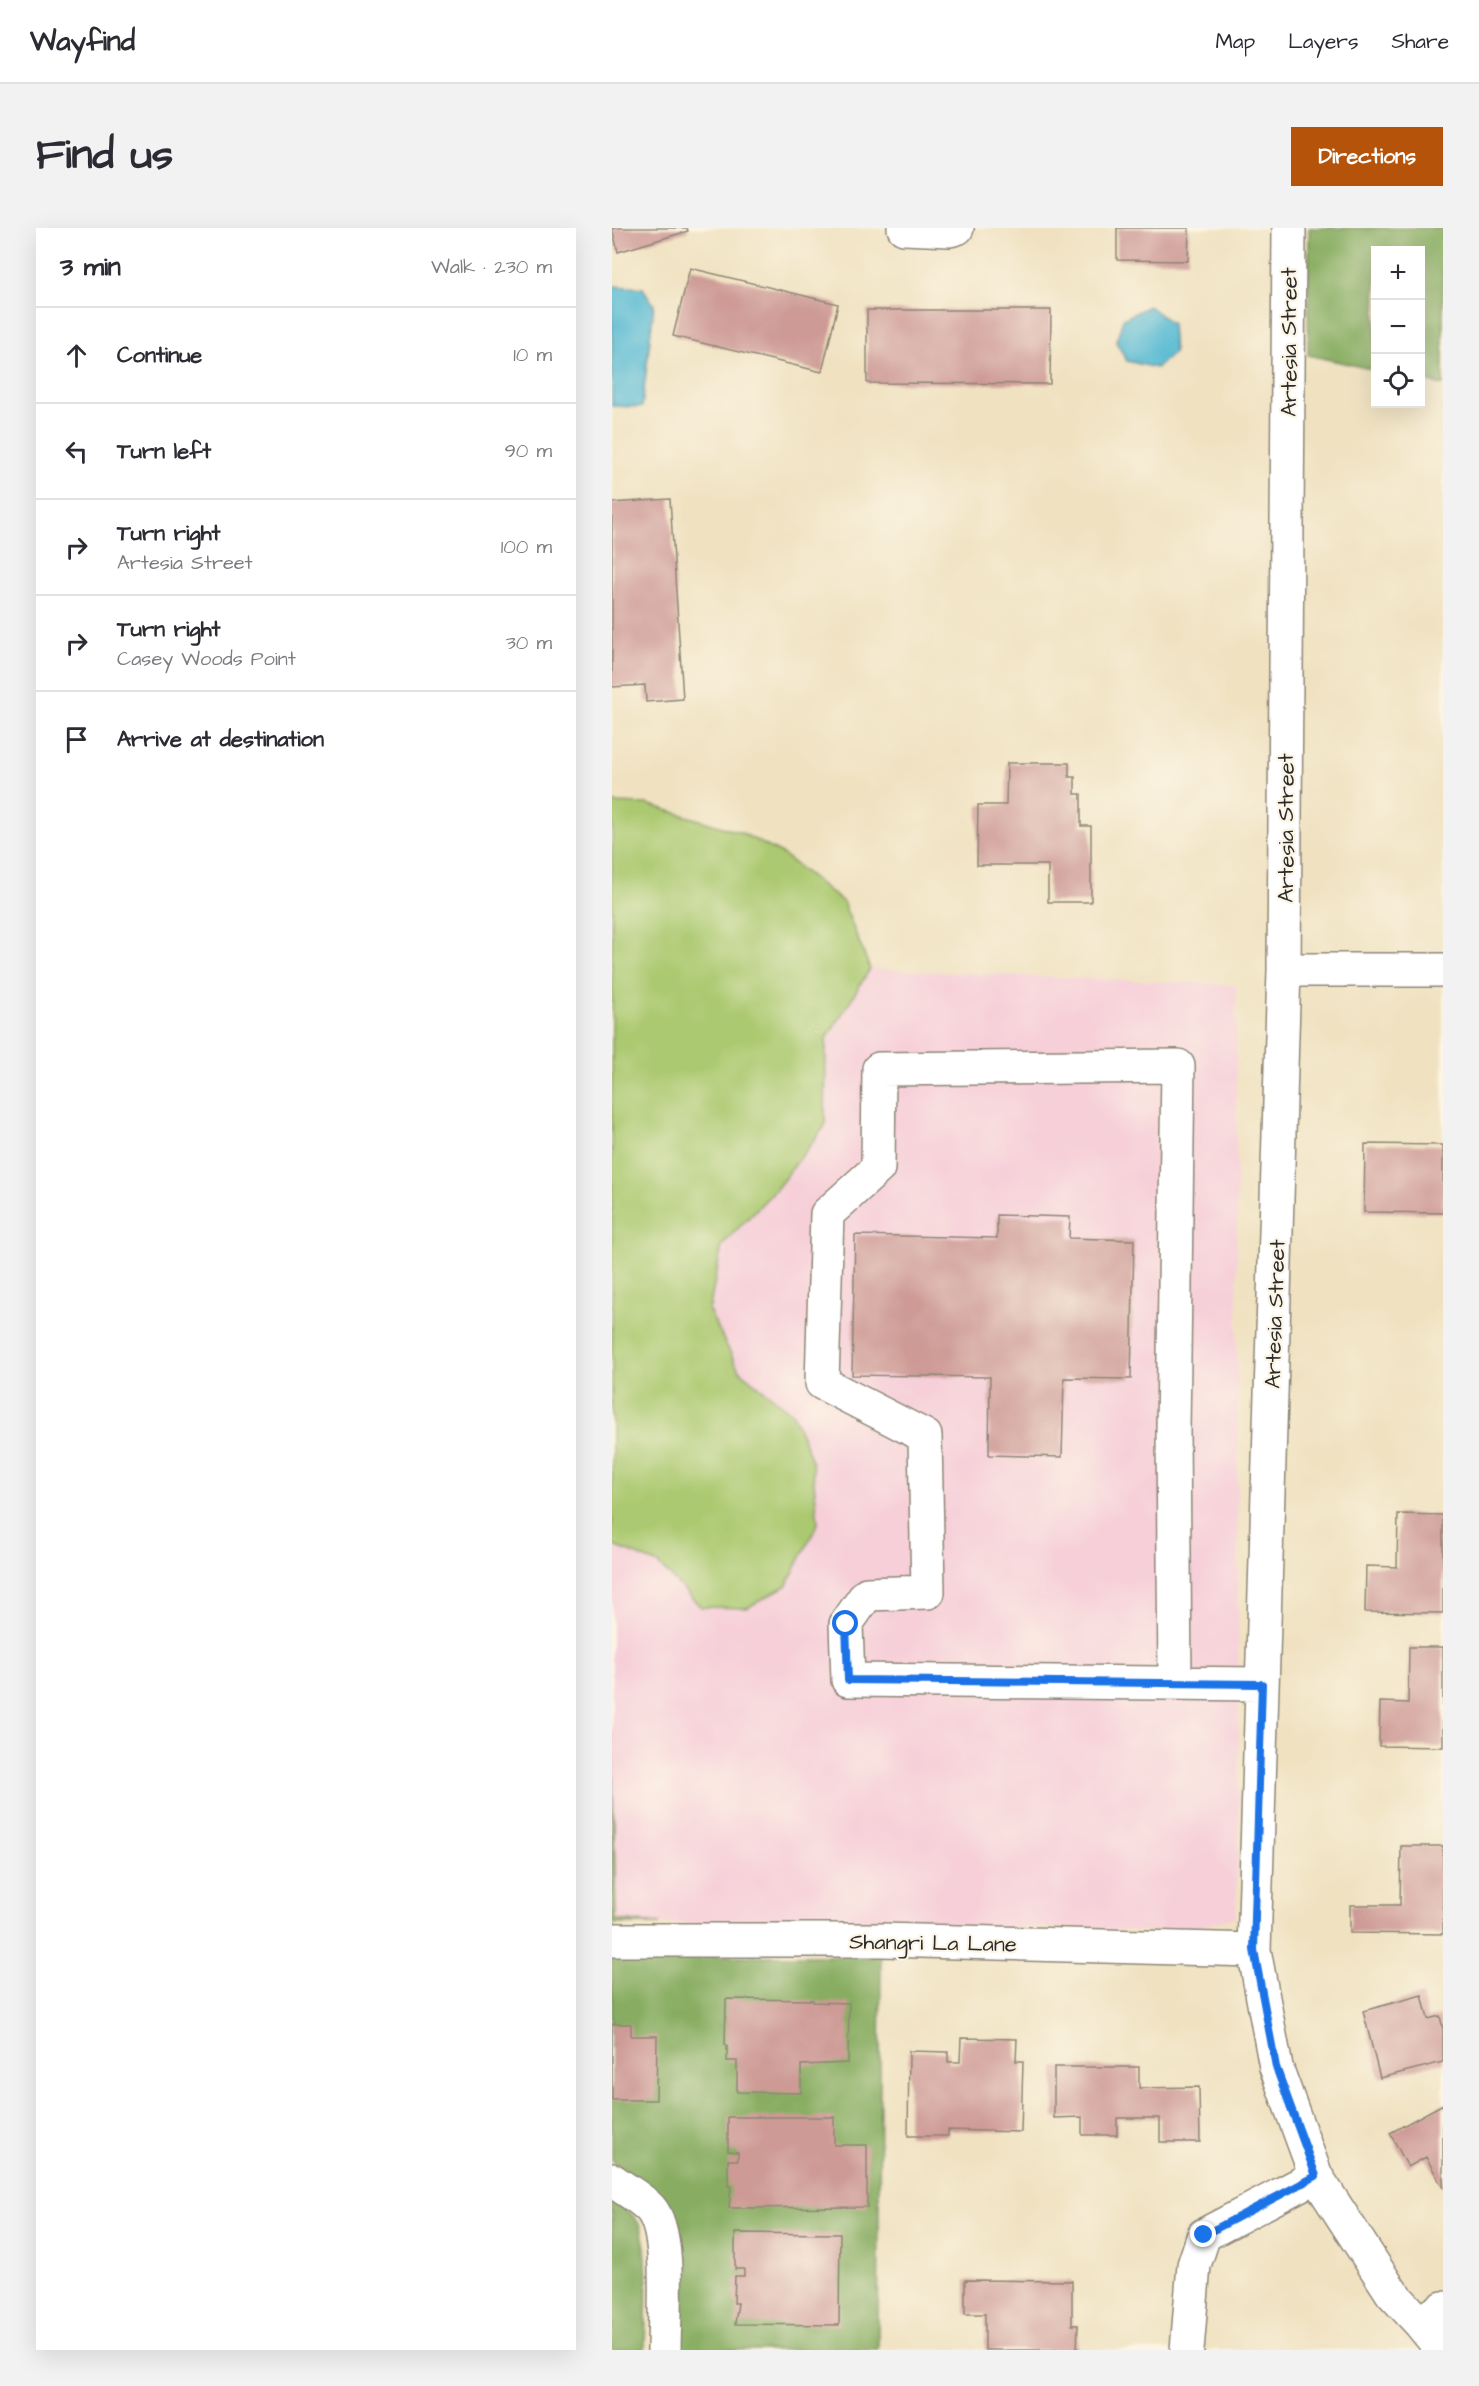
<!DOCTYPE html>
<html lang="en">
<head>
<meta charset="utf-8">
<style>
  body { margin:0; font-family:"Architects Daughter",sans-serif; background:#f2f2f3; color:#2b2b33 }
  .controls { position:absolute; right:18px; top:18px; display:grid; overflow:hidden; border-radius:0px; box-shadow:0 6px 24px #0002 }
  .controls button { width:54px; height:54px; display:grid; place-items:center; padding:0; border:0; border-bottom:2px solid #e1e1e2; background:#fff; color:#2b2b33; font:30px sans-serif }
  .stop { position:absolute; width:18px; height:18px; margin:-14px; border:4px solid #1a73e8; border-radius:50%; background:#fff }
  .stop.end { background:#1a73e8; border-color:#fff; box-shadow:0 2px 6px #0008 }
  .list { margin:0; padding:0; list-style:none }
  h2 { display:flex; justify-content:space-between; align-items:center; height:78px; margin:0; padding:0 24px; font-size:26px }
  h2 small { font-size:20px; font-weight:400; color:#7c7c81 }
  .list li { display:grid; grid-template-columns:39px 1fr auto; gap:18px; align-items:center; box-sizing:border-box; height:96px; padding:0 24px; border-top:2px solid #e1e1e2 }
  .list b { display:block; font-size:22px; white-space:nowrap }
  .list p { margin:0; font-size:20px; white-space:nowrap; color:#7c7c81 }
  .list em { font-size:20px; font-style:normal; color:#7c7c81 }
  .icon { flex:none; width:33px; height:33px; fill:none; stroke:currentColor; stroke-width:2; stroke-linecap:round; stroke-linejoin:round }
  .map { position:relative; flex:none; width:831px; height:2122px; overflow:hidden; border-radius:0px }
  header { display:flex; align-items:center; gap:36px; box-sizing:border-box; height:84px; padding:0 30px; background:#fff; border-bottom:2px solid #e1e1e2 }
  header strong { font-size:28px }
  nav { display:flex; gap:33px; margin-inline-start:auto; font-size:21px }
  .intro { display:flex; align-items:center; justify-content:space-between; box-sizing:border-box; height:144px; padding:0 36px }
  h1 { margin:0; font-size:42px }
  .button { padding:15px 27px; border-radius:0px; background:#b45309; color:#fff; font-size:21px; font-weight:700 }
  main { display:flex; gap:36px; padding:0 36px }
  aside { flex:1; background:#fff; border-radius:0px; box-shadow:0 6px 24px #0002 }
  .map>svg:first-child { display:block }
</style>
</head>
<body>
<header>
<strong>Wayfind</strong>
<nav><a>Map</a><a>Layers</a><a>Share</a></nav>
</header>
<div class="intro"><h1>Find us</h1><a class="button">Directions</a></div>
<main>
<aside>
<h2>3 min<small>Walk · 230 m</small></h2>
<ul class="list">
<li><svg class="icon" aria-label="ahead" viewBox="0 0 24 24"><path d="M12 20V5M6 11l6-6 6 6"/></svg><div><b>Continue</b></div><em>10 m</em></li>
<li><svg class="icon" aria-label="left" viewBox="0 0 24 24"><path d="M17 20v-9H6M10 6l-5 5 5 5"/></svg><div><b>Turn left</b></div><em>90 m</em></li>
<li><svg class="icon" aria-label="right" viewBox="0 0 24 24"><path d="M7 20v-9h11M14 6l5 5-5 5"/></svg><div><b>Turn right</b><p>Artesia Street</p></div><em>100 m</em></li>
<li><svg class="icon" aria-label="right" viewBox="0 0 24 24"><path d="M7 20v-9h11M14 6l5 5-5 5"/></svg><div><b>Turn right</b><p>Casey Woods Point</p></div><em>30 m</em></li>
<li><svg class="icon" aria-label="arrive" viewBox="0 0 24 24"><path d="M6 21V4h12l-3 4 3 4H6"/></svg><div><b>Arrive at destination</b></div></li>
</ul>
</aside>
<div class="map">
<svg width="831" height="2122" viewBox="0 0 831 2122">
  <rect width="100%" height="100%" fill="#fcf5e5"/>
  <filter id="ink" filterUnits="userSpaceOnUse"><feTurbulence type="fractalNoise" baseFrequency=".0167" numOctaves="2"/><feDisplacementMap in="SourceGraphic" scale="12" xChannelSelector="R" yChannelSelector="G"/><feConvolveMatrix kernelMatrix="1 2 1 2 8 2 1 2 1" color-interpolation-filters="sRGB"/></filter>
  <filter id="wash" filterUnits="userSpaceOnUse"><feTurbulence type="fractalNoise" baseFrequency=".008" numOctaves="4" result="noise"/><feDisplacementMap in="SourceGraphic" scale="24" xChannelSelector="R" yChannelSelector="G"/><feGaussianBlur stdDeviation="1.35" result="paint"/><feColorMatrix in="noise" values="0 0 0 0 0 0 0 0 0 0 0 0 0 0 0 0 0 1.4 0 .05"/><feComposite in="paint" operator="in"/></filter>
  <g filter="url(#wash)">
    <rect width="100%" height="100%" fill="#f0e2c1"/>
    <path fill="#f6cfd9" d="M 258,741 L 624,757 L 627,1603 L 624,1689 L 581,1700 L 541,1703 L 269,1696 L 48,1696 L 4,1692 L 0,1507 L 0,1317 L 46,1336 L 89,1379 L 181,1186 L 127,1142 L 97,1083 L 110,1017 L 165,960 L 213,898 L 214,812 Z"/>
    <path fill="#abc970" stroke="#6b7a4e" stroke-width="1.5" d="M 0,575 L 35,576 L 130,605 L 170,626 L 231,674 L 258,741 L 214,812 L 213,898 L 165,960 L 110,1017 L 97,1083 L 127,1142 L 181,1186 L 200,1233 L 206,1295 L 175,1357 L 135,1380 L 89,1379 L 46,1336 L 0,1317 Z"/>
    <path fill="#88ad62" stroke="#5a6c46" stroke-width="1.5" d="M 697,0 L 831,0 L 831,157 L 809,152 L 808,22 L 764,22 L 763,142 L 696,127 Z
      M 0,1507 L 4,1692 L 48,1696 L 0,1696 Z
      M 0,1728 L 269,1728 L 266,2122 L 70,2122 L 71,2019 L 66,1994 L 50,1967 L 0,1933 Z
      M 0,1973 C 7,1978 17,1983 23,1990 C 41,2009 33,2094 33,2122 L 0,2122 Z"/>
    <path fill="#55b9d3" stroke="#40727f" stroke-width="1.5" d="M 0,58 L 31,60 L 42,77 L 30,179 L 0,178 Z
      M 537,78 L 560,96 L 562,125 L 544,140 L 515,133 L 504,114 L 511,91 Z"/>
    <g id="blocks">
      <path fill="#cd9a95" d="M 0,0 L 75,0 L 76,3 L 6,24 Z
        M 505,0 L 577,0 L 576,33 L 505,32 Z
        M 78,40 L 226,76 L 210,144 L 61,108 Z
        M 255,82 L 439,82 L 438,156 L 255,155 Z
        M 58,271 L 71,471 L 34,474 L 33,457 L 0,459 L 0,275 Z
        M 395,535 L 457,535 L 457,549 L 463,549 L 463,566 L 469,566 L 469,598 L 479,598 L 479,674 L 436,674 L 436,637 L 365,637 L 366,577 L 394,577 Z
        M 753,916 L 831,917 L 831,985 L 752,984 Z
        M 385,987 L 458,989 L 457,1010 L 522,1012 L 519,1151 L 452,1150 L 450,1229 L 377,1227 L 378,1149 L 240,1147 L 243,1007 L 385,1010 Z
        M 786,1286 L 831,1287 L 831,1385 L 753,1384 L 754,1338 L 785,1339 Z
        M 797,1419 L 831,1419 L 831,1519 L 767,1518 L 768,1474 L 796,1475 Z
        M 789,1618 L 831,1618 L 831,1706 L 738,1705 L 738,1677 L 788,1677 Z
        M 810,1767 L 816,1791 L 828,1788 L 831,1801 L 831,1834 L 768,1850 L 751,1783 Z
        M 114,1771 L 201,1772 L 201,1774 L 237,1775 L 236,1835 L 189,1837 L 189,1865 L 125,1864 L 125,1833 L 115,1833 L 115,1817 L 113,1817 Z
        M 0,1796 L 19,1796 L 19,1808 L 45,1808 L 44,1872 L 0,1872 Z
        M 349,1810 L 405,1811 L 404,1833 L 411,1833 L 409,1904 L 336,1902 L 336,1908 L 296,1908 L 297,1823 L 336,1824 L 336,1834 L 348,1834 Z
        M 442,1839 L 527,1839 L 527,1860 L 587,1859 L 588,1914 L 548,1914 L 548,1890 L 505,1890 L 505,1907 L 470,1907 L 470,1889 L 442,1890 Z
        M 831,1876 L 831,1960 L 814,1929 L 796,1939 L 778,1905 Z
        M 116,1889 L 222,1889 L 222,1917 L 255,1917 L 255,1979 L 117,1980 L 119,1958 L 116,1958 L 116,1932 L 126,1932 L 126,1924 L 116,1923 Z
        M 123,2005 L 228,2006 L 227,2097 L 123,2096 L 126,2075 L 122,2075 L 123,2048 L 132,2048 L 132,2041 L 123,2041 Z
        M 353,2052 L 460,2053 L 460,2097 L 466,2097 L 465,2122 L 373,2122 L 373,2086 L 353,2086 Z"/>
    </g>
  </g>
  <g filter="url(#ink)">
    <use href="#blocks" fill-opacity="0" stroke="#8e8676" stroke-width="1.5"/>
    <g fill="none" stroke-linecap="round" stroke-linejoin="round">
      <g stroke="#8e8676" stroke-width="36">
        <path id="minor" d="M 292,0 L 338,2 L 345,0
          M 677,0 L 672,742 L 642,1722 L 664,1839 L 704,1948 L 780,2065 L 808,2095 L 830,2122
          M 672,742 L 831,742
          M 563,1455 L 561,1202 L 566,838 L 267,841 L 266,940 L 215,986 L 210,1155 L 313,1208 L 316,1364 L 255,1366 L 234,1396 L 236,1452 L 650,1456
          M 0,1712 L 269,1712 L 642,1722
          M 0,1952 C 12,1961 28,1969 38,1980 C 60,2004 52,2088 52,2122
          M 808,2095 L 831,2080
          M 575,2122 L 582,2037 L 592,2007 L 704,1948"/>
      </g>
      <use href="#minor" stroke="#fff" stroke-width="33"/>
    </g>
  </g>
  <g fill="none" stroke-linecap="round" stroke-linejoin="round" filter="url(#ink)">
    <path stroke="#1a73e8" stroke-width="8" d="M 234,1396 L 236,1452 L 650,1456 L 642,1722 L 664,1839 L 704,1948 L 592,2007"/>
  </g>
  <g text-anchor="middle" stroke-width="4.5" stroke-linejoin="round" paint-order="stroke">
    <g font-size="22" fill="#2b2b2b" stroke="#fcf5e5">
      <text transform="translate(676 114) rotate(-90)" y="8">Artesia Street</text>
      <text transform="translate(673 600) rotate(-90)" y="8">Artesia Street</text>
      <text transform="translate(662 1086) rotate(-88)" y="8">Artesia Street</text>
      <text transform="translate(321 1714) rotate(1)" y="8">Shangri La Lane</text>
    </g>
  </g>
</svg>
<div class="controls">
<button>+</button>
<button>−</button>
<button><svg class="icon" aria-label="locate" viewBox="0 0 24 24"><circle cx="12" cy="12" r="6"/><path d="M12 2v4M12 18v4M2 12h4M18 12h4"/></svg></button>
</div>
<div class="stop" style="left:234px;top:1396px"></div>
<div class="stop end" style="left:592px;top:2007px"></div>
</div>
</main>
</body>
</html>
